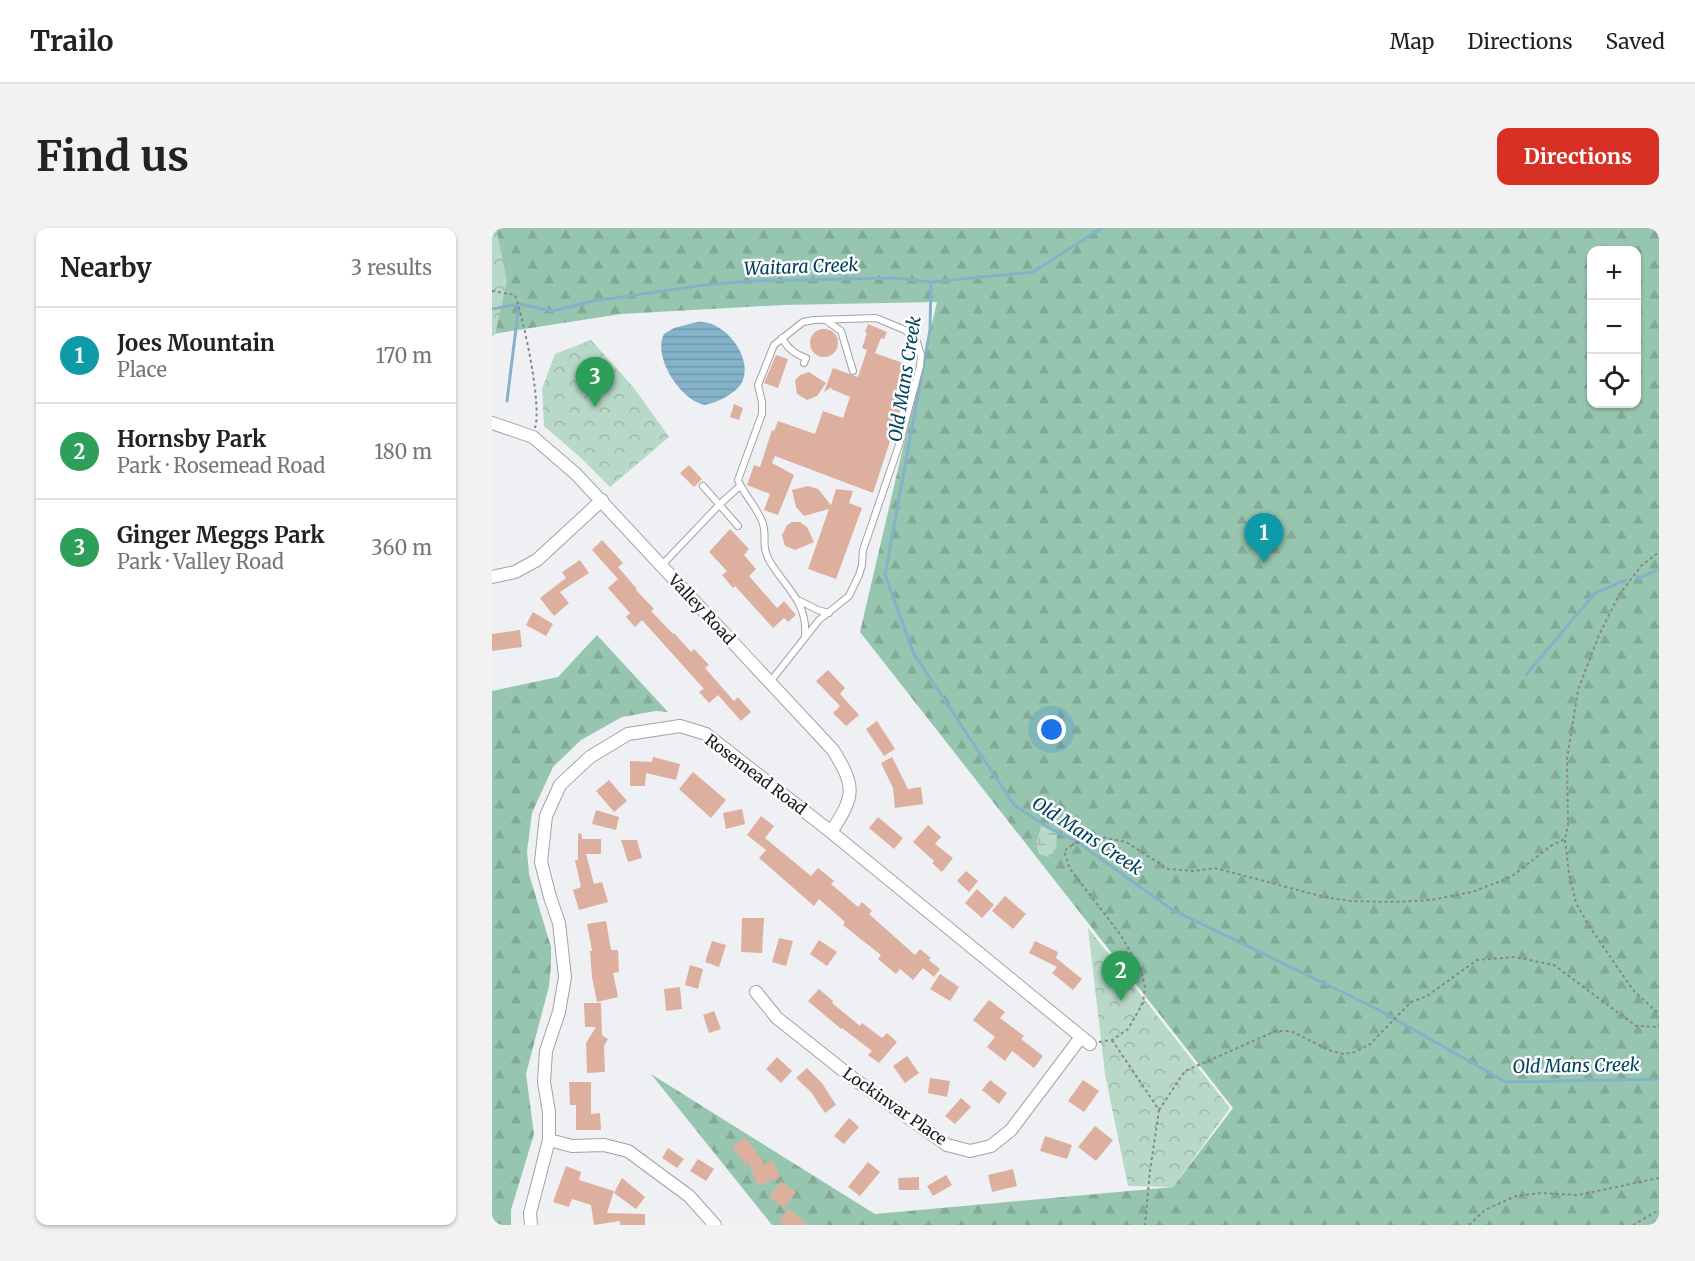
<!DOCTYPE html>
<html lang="en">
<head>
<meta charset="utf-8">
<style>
  body { margin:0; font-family:Merriweather,serif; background:#f2f2f2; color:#222 }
  .controls { position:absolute; right:18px; top:18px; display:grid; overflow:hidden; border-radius:12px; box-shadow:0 2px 4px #0004 }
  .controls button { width:54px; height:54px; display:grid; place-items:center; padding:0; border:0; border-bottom:2px solid #e0e0e0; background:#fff; color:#222; font:30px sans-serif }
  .you { position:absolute; left:560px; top:502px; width:21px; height:21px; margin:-15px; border:4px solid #fff; border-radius:50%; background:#1a73e8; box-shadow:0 0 0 9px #1a73e833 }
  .badge { display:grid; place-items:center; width:39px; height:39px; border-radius:50%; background:#d93025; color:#fff; font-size:20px; font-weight:700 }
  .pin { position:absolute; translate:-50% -50px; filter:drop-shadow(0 2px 3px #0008) }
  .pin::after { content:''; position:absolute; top:32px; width:21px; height:18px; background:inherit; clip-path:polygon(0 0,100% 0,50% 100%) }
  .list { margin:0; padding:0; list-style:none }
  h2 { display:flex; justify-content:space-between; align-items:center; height:78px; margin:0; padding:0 24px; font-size:26px }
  h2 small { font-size:20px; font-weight:400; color:#767676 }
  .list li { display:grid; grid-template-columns:39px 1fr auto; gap:18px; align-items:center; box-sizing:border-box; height:96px; padding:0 24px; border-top:2px solid #e0e0e0 }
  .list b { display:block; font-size:22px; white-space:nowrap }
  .list p { margin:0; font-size:20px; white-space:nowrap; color:#767676 }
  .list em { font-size:20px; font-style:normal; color:#767676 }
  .icon { flex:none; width:33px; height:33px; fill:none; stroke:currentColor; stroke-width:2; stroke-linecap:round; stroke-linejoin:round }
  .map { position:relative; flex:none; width:1167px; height:997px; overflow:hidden; border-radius:12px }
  header { display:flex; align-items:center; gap:36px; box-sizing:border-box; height:84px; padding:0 30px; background:#fff; border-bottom:2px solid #e0e0e0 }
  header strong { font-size:28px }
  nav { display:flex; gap:33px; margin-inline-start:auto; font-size:21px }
  .intro { display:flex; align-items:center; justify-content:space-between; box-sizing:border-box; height:144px; padding:0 36px }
  h1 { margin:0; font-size:42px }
  .button { padding:15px 27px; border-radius:12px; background:#d93025; color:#fff; font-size:21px; font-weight:700 }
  main { display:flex; gap:36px; padding:0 36px }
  aside { flex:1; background:#fff; border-radius:12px; box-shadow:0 2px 4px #0004 }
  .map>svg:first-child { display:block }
</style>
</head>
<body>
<header>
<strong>Trailo</strong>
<nav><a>Map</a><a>Directions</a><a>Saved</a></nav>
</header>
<div class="intro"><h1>Find us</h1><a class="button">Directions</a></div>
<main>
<aside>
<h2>Nearby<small>3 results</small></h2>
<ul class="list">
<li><span class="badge" style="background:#0f9aa8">1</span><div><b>Joes Mountain</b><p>Place</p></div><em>170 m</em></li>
<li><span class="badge" style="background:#2e9e5b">2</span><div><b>Hornsby Park</b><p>Park · Rosemead Road</p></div><em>180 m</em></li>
<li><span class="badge" style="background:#2e9e5b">3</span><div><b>Ginger Meggs Park</b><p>Park · Valley Road</p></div><em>360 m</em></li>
</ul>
</aside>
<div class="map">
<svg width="1167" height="997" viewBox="0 0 1167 997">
  <defs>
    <pattern id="forest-firs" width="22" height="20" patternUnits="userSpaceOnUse" patternTransform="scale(1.5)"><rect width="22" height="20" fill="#97c6b0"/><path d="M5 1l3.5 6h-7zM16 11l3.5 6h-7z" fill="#82aa97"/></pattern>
    <pattern id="wetland-marsh" width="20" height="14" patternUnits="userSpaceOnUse" patternTransform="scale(1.5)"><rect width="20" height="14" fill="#b8d8c8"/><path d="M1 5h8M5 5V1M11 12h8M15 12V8" fill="none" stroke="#9eb9ab"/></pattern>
    <pattern id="park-crowns" width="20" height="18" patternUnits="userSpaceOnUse" patternTransform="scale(1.5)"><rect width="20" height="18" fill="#b8d8c8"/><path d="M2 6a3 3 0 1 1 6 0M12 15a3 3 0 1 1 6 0" fill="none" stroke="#9eb9ab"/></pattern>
    <pattern id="water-rules" width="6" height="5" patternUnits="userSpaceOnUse" patternTransform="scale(1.5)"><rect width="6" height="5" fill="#84b3c9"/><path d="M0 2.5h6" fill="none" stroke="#7199ac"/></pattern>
  </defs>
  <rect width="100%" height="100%" fill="#eff0f3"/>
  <path fill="url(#forest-firs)" fill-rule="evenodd" d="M 0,0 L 1167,0 L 1167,997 L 280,997 L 159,846 L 383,986 L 681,959 L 741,880 L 368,404 L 445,74 L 292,77 L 129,86 L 0,106 ZM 1100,22 L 1144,22 L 1144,176 L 1100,176 Z
    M 105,407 L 176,484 L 164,483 L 130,489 L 89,512 L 61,539 L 40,585 L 35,623 L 37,646 L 59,719 L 59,738 L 57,758 L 34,846 L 42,906 L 19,982 L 19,997 L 0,997 L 0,463 L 66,449 Z"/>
  <path fill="url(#wetland-marsh)" d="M 549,598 L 557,600 L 565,607 L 564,621 L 557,629 L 547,626 L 544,617 Z"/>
  <path fill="url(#park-crowns)" d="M 0,0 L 4,0 L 15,53 L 3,107 L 0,108 Z
    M 99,112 L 142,160 L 177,209 L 118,259 L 88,229 L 52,198 L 50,161 L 63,126 Z
    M 596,700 L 738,880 L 681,959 L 636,958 L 613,846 Z"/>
  <path fill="url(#water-rules)" d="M 205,94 C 231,91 260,127 251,152 C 246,165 226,174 213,177 C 189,173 160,129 172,106 L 182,100 Z"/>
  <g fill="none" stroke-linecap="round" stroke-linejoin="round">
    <path stroke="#84b3c9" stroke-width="3" d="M 439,54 L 438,102 L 393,347 L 422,426 L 522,577 L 557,600 L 584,613 L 679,681 L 883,780 L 1014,854 L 1167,851
      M 0,81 L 27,76 L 61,83 L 101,73 L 213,57 L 258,53 L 401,50 L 439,54 L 541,44 L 610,0
      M 15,173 L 27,76
      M 1146,351 L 1167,341
      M 1034,447 L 1103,365 L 1134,352"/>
  </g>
  <path fill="#ddaf9e" d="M 376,96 L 395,104 L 392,111 L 389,110 L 383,125 L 416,137 L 412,148 L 415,149 L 407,170 L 412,171 L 381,265 L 283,228 L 280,235 L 302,247 L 286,287 L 272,282 L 278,266 L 255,257 L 262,237 L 268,239 L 280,202 L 282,203 L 286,193 L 323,206 L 331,183 L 351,190 L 358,169 L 339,161 L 340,159 L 332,164 L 341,140 L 366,149 L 375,122 L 370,120 L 375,105 L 373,104 Z
    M318 115a14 14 0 1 1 28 0a14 14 0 1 1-28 0Z
    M 284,127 L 296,131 L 286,160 L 272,155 Z
    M 317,144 L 334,155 L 325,168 L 315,172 L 305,166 L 303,152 L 308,147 Z
    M 242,176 L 251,180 L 247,192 L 238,189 Z
    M 197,237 L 210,251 L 202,259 L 188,245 Z
    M 316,258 L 326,261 L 339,277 L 344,261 L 361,263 L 357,275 L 370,280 L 344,351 L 316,341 L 337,281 L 312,288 L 304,279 L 300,262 Z
    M 300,294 L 308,294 L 315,299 L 322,314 L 303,322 L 293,318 L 290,307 L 295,297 Z
    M 238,301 L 257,321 L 252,327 L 264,341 L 257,348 L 285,380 L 292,373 L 304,387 L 296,394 L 292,390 L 281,400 L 243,358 L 241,360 L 230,347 L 235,343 L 217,324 Z
    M 110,312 L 131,335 L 126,339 L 145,361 L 144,362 L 162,381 L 159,383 L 181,406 L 182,405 L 199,424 L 202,421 L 217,437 L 213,440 L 242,473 L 246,469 L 259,484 L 249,493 L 226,467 L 217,475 L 207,464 L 212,461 L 150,392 L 143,399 L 134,389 L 138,385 L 116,360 L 126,351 L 100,322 Z
    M 88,332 L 97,345 L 68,364 L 77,375 L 62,388 L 48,370 L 74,350 L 70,344 Z
    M 41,384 L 61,396 L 54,408 L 34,397 Z
    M 28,402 L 30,419 L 0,423 L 0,406 Z
    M 336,442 L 353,460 L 348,466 L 367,487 L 354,498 L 341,485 L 348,478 L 324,453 Z
    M 385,493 L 403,521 L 392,528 L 374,501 Z
    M 161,529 L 188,536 L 184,552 L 154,545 L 153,558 L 138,558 L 138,533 L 160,534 Z
    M 400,529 L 416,561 L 429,559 L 431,576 L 403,580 L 401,560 L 389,535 Z
    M 201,544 L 234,572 L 219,590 L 187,561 Z
    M 117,552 L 135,573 L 122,584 L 104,563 Z
    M 250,581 L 253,596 L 234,601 L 231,585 Z
    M 104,582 L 127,589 L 124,602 L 100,596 Z
    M 269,588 L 282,598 L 273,610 L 319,648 L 326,640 L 342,653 L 339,656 L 366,679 L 370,674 L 380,683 L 377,686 L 423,727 L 428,721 L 439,730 L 437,732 L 448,741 L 442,749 L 431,740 L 421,752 L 408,741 L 404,746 L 386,731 L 389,727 L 351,697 L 353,694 L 327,671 L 322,678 L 267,630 L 274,622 L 255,607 Z
    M 386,589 L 411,610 L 402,621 L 377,600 Z
    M 436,597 L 449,609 L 443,616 L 461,630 L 450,644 L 440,635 L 442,633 L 421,614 Z
    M 89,605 L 90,611 L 109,611 L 109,626 L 94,626 L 102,656 L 110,654 L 116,674 L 87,682 L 81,662 L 89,659 L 83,632 L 86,632 L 86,606 Z
    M 129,612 L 145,612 L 150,630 L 136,634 Z
    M 474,643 L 486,653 L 477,664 L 465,653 Z
    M 485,661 L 502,677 L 490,690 L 473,675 Z
    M 513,668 L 534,686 L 521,701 L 500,683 Z
    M 250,690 L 272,690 L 270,725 L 249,724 Z
    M 114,693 L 119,722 L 126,722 L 127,744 L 121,745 L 126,769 L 105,774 L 100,749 L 98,723 L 100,723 L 95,696 Z
    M 287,710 L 301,713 L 294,738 L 280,734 Z
    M 327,712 L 345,724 L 335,738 L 318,726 Z
    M 220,713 L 234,717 L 227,739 L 213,734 Z
    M 543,713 L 566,724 L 564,730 L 590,751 L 581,762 L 560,745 L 565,739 L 537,725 Z
    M 198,737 L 211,741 L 206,761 L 193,757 Z
    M 448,746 L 467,759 L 458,773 L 438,761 Z
    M 188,759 L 190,781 L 174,783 L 172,761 Z
    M 327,761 L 341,773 L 340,775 L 368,798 L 370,795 L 390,810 L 395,805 L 405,814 L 387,835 L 376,827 L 380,823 L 350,800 L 349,801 L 316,773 Z
    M 497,772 L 513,784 L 508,790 L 532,808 L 529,811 L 551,828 L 542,840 L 520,823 L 513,833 L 495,819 L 503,809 L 481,792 Z
    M 92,775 L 109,775 L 110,807 L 116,811 L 112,818 L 113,844 L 95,845 L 94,815 L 104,799 L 93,799 Z
    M 222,783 L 229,801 L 217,805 L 211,787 Z
    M 415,828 L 427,845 L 413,855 L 401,838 Z
    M 285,829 L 300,843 L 289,855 L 274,841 Z
    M 315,840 L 330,855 L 344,877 L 333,885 L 319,864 L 304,850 Z
    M 438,850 L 458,853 L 455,869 L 436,865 Z
    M 498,852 L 515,865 L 507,876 L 490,862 Z
    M 591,852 L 607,863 L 592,884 L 576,873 Z
    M 77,854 L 99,854 L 99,886 L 108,885 L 109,902 L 84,902 L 84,877 L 78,877 Z
    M 469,870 L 479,879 L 463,896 L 453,888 Z
    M 357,890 L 367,899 L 352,916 L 342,908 Z
    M 603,898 L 621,912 L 604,933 L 586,919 Z
    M 553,908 L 580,917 L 575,931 L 548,923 Z
    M 253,909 L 273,936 L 281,932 L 288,949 L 266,958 L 256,934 L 253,936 L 240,919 Z
    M 176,920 L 192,931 L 185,940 L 170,930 Z
    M 206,931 L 222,941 L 214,953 L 198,943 Z
    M 376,934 L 388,944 L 368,968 L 356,959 Z
    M 74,938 L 89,944 L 87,952 L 122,963 L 115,985 L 153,986 L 153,997 L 128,997 L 128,993 L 102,997 L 99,977 L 80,971 L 77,979 L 61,974 Z
    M 521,941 L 525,958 L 500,964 L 496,947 Z
    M 454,947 L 460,957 L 441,968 L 435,958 Z
    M 427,949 L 427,962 L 407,962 L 406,950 Z
    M 130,950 L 153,969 L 144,981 L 122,965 Z
    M 289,953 L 304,964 L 292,980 L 277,969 Z
    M 296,981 L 317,997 L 293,997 L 287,993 Z"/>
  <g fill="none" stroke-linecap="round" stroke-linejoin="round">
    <g stroke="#a2a3a6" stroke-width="8">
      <path id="service" d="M 335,93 L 349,103 L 361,143
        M 290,110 C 296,121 303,126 314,130 L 312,135
        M 211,258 L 246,298
        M 170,337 L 228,276 L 248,258
        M 308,373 L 326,382 L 337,385
        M 278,454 L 327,392 L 357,368 L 367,347 L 370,337 L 371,322 L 407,217 L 428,138 L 429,127 L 425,114 L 413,102 L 384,90 L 322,92 L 311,94 L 282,117 L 266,157 L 270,174 L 270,186 L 246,252 C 252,267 266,280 271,296 C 275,309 269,317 277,332 C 293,360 316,373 313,409"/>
    </g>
    <g stroke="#a2a3a6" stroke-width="14">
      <path id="minor" d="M 0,195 L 41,209 L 84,246 L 341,522 C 364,559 363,568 339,604
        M 0,349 L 23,344 L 45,332 L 110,272
        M 264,764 L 285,790 L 362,851 L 455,917 L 478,923 L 499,918 L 519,902 L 589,809
        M 57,912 L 80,918 L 112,917 L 136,923 L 197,968 L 223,997
        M 39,997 L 38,985 L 57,912 L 57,884 L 52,854 L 54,823 L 67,784 L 73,749 L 67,695 L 58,669 L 49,634 L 54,588 L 68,557 L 98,529 L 136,506 L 188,498 L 214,506 L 339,604 L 598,816"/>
    </g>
    <path stroke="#878789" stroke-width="2" stroke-dasharray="3 3" stroke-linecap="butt" d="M 0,63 L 23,67 C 32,92 50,177 43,200
      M 1073,612 L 1077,646 L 1084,675 L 1097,698 L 1141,762 L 1167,786
      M 581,615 L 581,617 L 588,614 L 587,612
      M 620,812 L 667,882 L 658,943 L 653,997
      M 607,814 L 620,812 L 636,801 L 651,775 L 653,759 L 649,742 L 628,706 L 578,641 L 572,623 L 587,612 L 610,609 L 634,614 L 676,641 L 702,643 L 723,640 L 832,669 L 858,673 L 902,674 L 939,672 L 980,664 L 1019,649 L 1060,617 L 1073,611 L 1076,597 L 1075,531 L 1086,462 L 1107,407 L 1127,367 L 1149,338 L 1167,324
      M 667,882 L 693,843 L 784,803 L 799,803 L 839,823 L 852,826 L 863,824 L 880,815 L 882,812 L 919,774 L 935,768 L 985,732 L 1023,729 L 1062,737 L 1144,798 L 1166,799 L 1167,797
      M 977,997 L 993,982 L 1024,968 L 1049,965 L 1086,967 L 1167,950
      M 1141,997 L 1167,982"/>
    <use href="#service" stroke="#fff" stroke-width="6"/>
    <use href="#minor" stroke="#fff" stroke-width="12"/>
  </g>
  <g text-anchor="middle" stroke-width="5" stroke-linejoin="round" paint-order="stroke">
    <g font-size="16" fill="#1a1a1b" stroke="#fdfdff">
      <text transform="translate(210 381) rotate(47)" y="6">Valley Road</text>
      <text transform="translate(264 546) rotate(37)" y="6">Rosemead Road</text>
      <text transform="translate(403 878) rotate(35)" y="6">Lockinvar Place</text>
    </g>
    <g font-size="18" font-style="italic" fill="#004259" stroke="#fdfdff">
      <text transform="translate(309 39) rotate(-2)" y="6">Waitara Creek</text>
      <text transform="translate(413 151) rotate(-81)" y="6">Old Mans Creek</text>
      <text transform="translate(595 608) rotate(33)" y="6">Old Mans Creek</text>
      <text transform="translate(1084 838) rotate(-1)" y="6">Old Mans Creek</text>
    </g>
  </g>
</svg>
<div class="controls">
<button>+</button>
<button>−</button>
<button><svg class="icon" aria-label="locate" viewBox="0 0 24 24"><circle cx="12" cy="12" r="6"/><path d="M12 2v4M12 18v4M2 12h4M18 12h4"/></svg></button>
</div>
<div class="you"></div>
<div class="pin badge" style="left:772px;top:335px;background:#0f9aa8">1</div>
<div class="pin badge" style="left:629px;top:773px;background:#2e9e5b">2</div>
<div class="pin badge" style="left:103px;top:179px;background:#2e9e5b">3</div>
</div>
</main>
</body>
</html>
